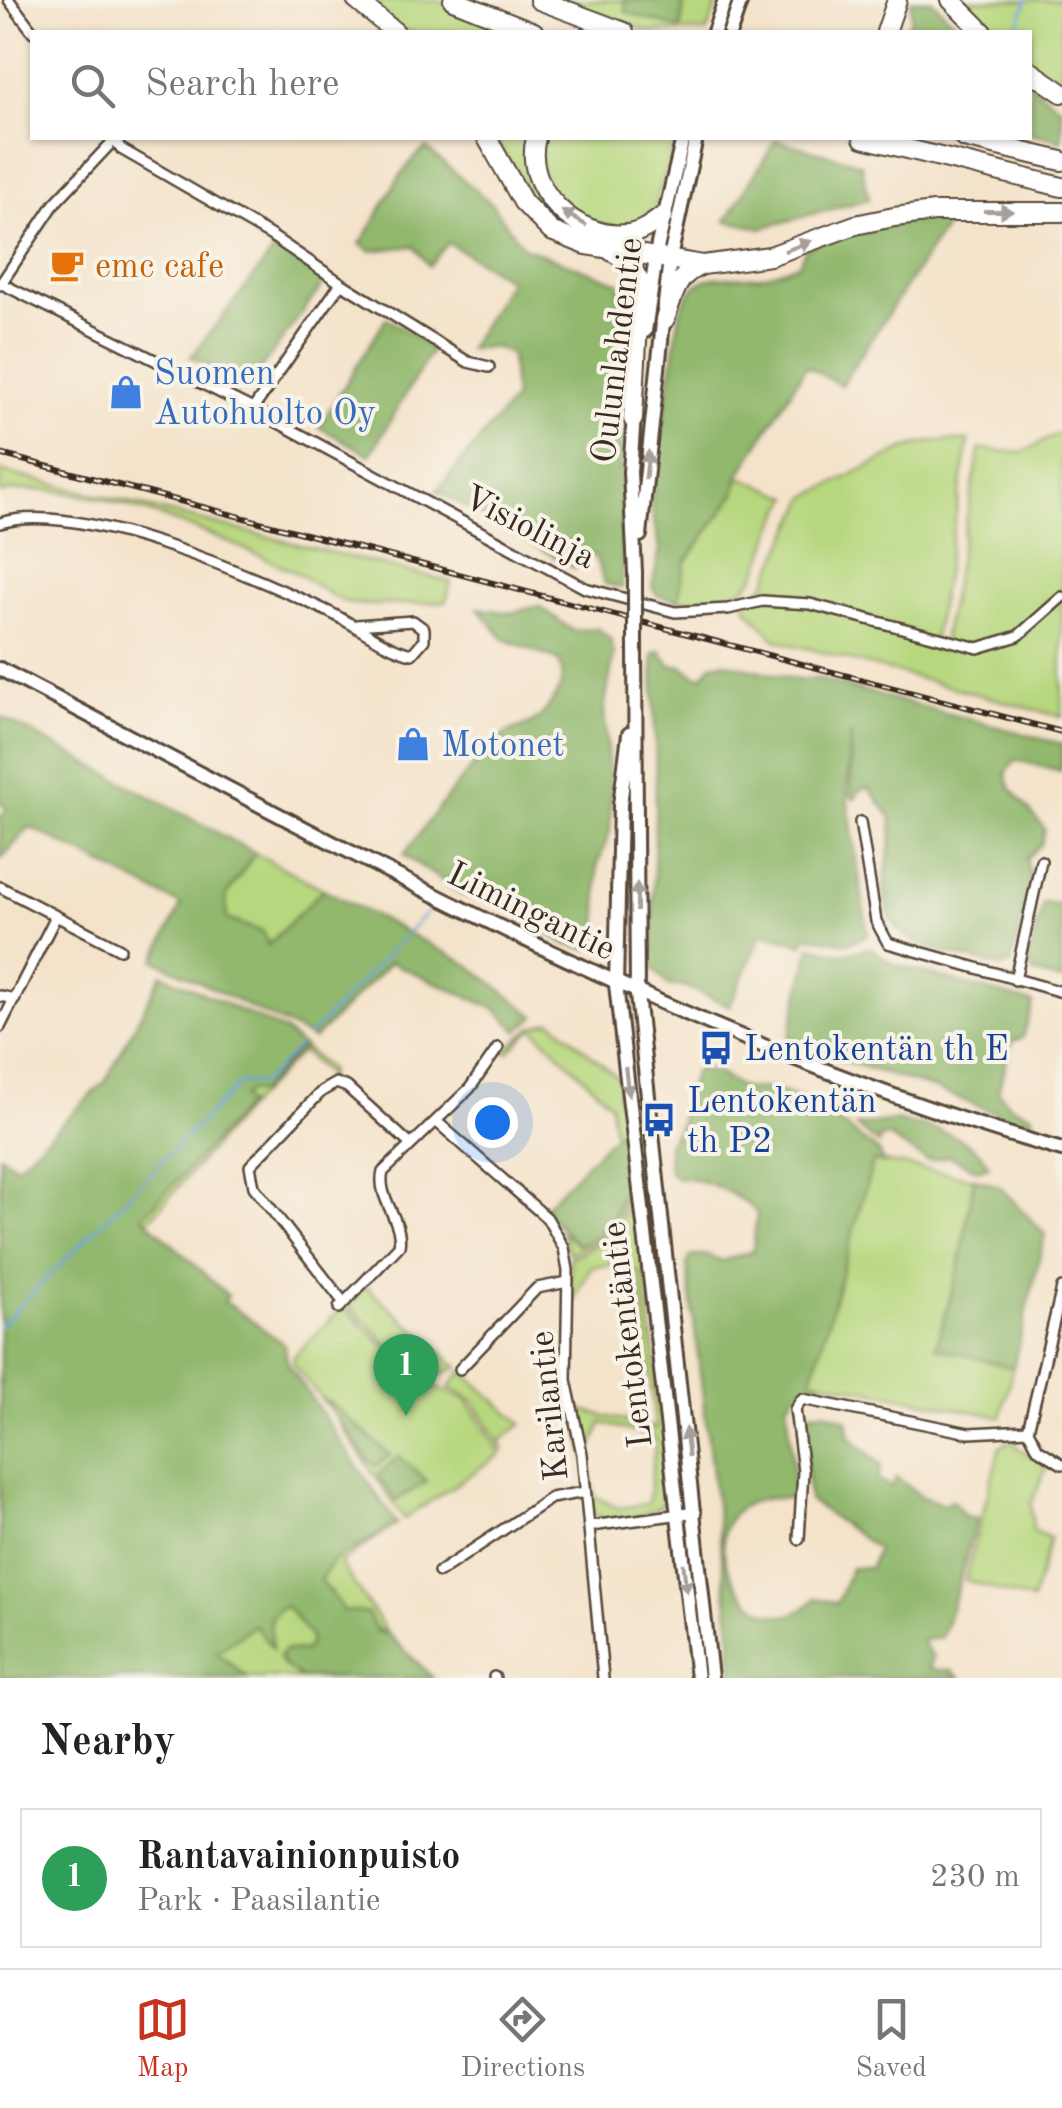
<!DOCTYPE html>
<html lang="en">
<head>
<meta charset="utf-8">
<style>
  body { margin:0; font-family:"Old Standard TT",serif; background:#f2f2f2; color:#222 }
  .you { position:absolute; left:492px; top:1122px; width:35px; height:35px; margin:-25px; border:8px solid #fff; border-radius:50%; background:#1a73e8; box-shadow:0 0 0 15px #1a73e833 }
  .badge { display:grid; place-items:center; width:65px; height:65px; border-radius:50%; background:#c8321e; color:#fff; font-size:32px; font-weight:700 }
  .pin { position:absolute; translate:-50% -82px; filter:drop-shadow(0 2px 5px #0008) }
  .pin::after { content:''; position:absolute; top:52px; width:35px; height:30px; background:inherit; clip-path:polygon(0 0,100% 0,50% 100%) }
  .list { margin:0; padding:0; list-style:none }
  h2 { display:flex; justify-content:space-between; align-items:center; height:130px; margin:0; padding:0 40px; font-size:42px }
  h2 small { font-size:32px; font-weight:400; color:#767676 }
  .list li { display:grid; grid-template-columns:65px 1fr auto; gap:30px; align-items:center; box-sizing:border-box; height:140px; margin:0 20px 20px; padding:0 20px; border:2px solid #e0e0e0; border-radius:0px }
  .list b { display:block; font-size:38px; white-space:nowrap }
  .list p { margin:0; font-size:32px; white-space:nowrap; color:#767676 }
  .list em { font-size:32px; font-style:normal; color:#767676 }
  .icon { flex:none; width:55px; height:55px; fill:none; stroke:currentColor; stroke-width:2; stroke-linecap:round; stroke-linejoin:round }
  .map { position:relative; flex:none; width:1062px; height:1678px; overflow:hidden }
  .search { position:absolute; background:#fff; box-shadow:0 2px 8px #0004; left:30px; right:30px; top:30px; height:110px; display:flex; align-items:center; gap:25px; box-sizing:border-box; padding:0 35px; border-radius:0px; color:#767676; font-size:38px }
  .sheet { height:290px; background:#fff }
  nav { display:flex; justify-content:space-around; align-items:center; box-sizing:border-box; height:140px; border-top:2px solid #e0e0e0; background:#fff; font-size:28px; color:#767676 }
  nav a { display:grid; justify-items:center; gap:5px }
  nav .on { color:#c8321e }
  .map>svg:first-child { display:block }
</style>
</head>
<body>
<div class="map">
<svg width="1062" height="1678" viewBox="0 0 1062 1678">
  <rect width="100%" height="100%" fill="#f7f3e8"/>
  <filter id="ink" filterUnits="userSpaceOnUse"><feTurbulence type="fractalNoise" baseFrequency=".01" numOctaves="2"/><feDisplacementMap in="SourceGraphic" scale="20" xChannelSelector="R" yChannelSelector="G"/><feConvolveMatrix kernelMatrix="1 2 1 2 8 2 1 2 1" color-interpolation-filters="sRGB"/></filter>
  <filter id="wash" filterUnits="userSpaceOnUse"><feTurbulence type="fractalNoise" baseFrequency=".0048" numOctaves="4" result="noise"/><feDisplacementMap in="SourceGraphic" scale="40" xChannelSelector="R" yChannelSelector="G"/><feGaussianBlur stdDeviation="2.25" result="paint"/><feColorMatrix in="noise" values="0 0 0 0 0 0 0 0 0 0 0 0 0 0 0 0 0 1.4 0 .05"/><feComposite in="paint" operator="in"/></filter>
  <g filter="url(#wash)">
    <rect width="100%" height="100%" fill="#f4e3ca"/>
    <path fill="#b7d77e" stroke="#79804e" stroke-width="2.5" d="M 364,0 L 437,0 L 514,32 L 403,32 Z
      M 560,0 L 719,0 L 707,32 L 650,32 Z
      M 961,0 L 1062,0 L 1062,88 L 1030,64 L 1030,32 L 993,32 Z
      M 494,138 L 530,138 C 516,217 583,230 643,248 C 541,225 548,226 494,138 Z
      M 543,138 L 675,138 L 651,220 C 602,244 523,198 543,138 Z
      M 1062,432 L 1062,717 L 776,640 L 746,607 L 747,600 L 765,584 L 807,497 L 904,449 L 932,441 L 969,441 L 932,648 L 941,650 L 980,449 L 1021,453 Z
      M 0,471 L 451,582 L 446,602 C 420,602 369,609 346,602 C 328,596 311,580 293,571 C 218,536 81,476 0,493 Z
      M 738,476 L 790,497 C 748,561 780,602 678,600 L 685,563 L 735,494 Z
      M 255,853 L 323,889 L 268,946 L 263,932 L 227,919 L 226,896 Z
      M 552,1021 L 618,1078 C 619,1086 617,1094 618,1098 C 631,1154 645,1228 569,1253 L 562,1233 L 578,1245 L 621,1128 L 614,1137 L 610,1103 L 533,1028 L 508,1053 L 505,1050 L 532,1027 Z
      M 302,1046 L 329,1069 L 328,1081 L 324,1080 L 328,1075 L 302,1051 L 244,1111 L 146,1224 L 143,1216 L 247,1104 L 241,1098 L 249,1091 L 259,1093 Z
      M 873,1160 L 974,1178 L 960,1264 L 936,1346 L 1013,1368 L 1001,1417 L 811,1379 Z
      M 633,1181 L 666,1443 L 666,1498 L 660,1507 L 641,1515 L 606,1520 L 593,1513 L 588,1478 L 591,1476 L 594,1496 L 618,1508 L 648,1504 L 656,1438 L 602,1423 L 589,1454 L 589,1470 L 575,1408 L 656,1429 L 639,1273 L 609,1265 L 591,1267 L 571,1306 L 570,1257 C 604,1245 629,1218 633,1181 Z
      M 365,1286 L 458,1367 L 442,1375 L 441,1367 L 420,1350 L 405,1360 L 350,1307 Z
      M 341,1309 L 346,1309 L 426,1384 L 467,1400 L 501,1454 L 404,1519 L 332,1412 L 293,1364 L 294,1356 Z
      M 462,1371 L 522,1424 L 500,1441 L 504,1451 L 473,1401 L 449,1388 Z
      M 1013,1440 L 1018,1448 L 1048,1464 L 1031,1504 L 1033,1530 L 1050,1538 L 1032,1601 L 965,1580 L 1000,1447 Z
      M 397,1524 L 340,1563 L 388,1634 L 343,1611 C 338,1597 327,1593 319,1579 L 332,1561 Z
      M 288,1607 L 309,1635 L 310,1644 L 304,1651 L 284,1650 L 279,1656 L 283,1666 L 302,1678 L 248,1678 L 216,1652 L 254,1625 L 272,1646 L 270,1619 L 279,1608 Z"/>
    <path fill="#91b86d" stroke="#667146" stroke-width="2.5" d="M 625,0 L 684,0 L 681,29 L 626,12 Z
      M 911,0 L 932,0 L 964,32 L 904,32 L 911,19 Z
      M 1030,84 L 1062,108 L 1062,141 L 1030,133 Z
      M 776,140 L 861,164 L 869,199 L 761,228 L 726,221 Z
      M 426,148 L 491,203 L 523,247 L 620,283 L 622,588 L 605,584 L 595,556 L 570,551 L 575,568 L 437,491 L 514,399 L 511,355 L 495,347 L 468,349 L 510,280 L 448,243 L 429,266 L 414,246 L 371,251 L 360,244 C 383,212 394,173 426,148 Z
      M 953,215 L 841,385 L 806,366 L 739,476 L 735,494 L 685,563 L 678,600 L 658,596 L 652,587 L 660,549 L 651,507 L 680,311 C 700,264 719,282 760,276 C 773,275 786,268 799,264 L 806,248 L 850,231 Z
      M 277,247 L 326,280 L 248,386 L 191,357 Z
      M 386,318 L 433,348 L 370,455 L 319,427 Z
      M 539,606 L 573,631 L 597,628 L 610,639 L 614,654 L 604,709 L 611,799 L 610,832 L 597,866 L 599,940 L 588,949 L 565,944 L 499,900 L 463,895 L 404,855 C 432,816 463,774 497,741 C 517,722 530,735 552,702 C 561,688 567,675 558,660 L 504,639 L 478,608 L 510,613 Z
      M 660,651 L 670,665 L 683,666 L 696,676 L 703,676 L 712,664 L 724,662 L 797,680 L 815,678 L 1062,744 L 1061,771 L 1016,760 L 1006,773 L 1010,787 L 1045,829 L 1041,845 L 1026,858 L 1032,883 L 1011,964 L 1002,967 C 949,952 878,951 885,880 C 887,859 895,838 891,817 L 869,788 L 860,790 L 855,799 L 851,797 L 851,733 L 847,797 L 868,935 L 848,943 L 806,936 L 803,944 L 762,933 L 730,1006 L 687,987 L 668,985 L 652,966 L 656,776 L 653,655 Z
      M 0,716 L 255,853 L 226,896 L 227,919 L 263,932 L 268,945 L 323,889 L 469,965 L 535,1016 L 518,1031 L 496,1009 L 390,962 L 314,1039 L 155,960 L 181,905 L 30,827 L 0,860 L 0,817 L 7,809 L 0,803 Z
      M 1043,903 L 1062,906 L 1062,981 L 1033,973 L 1028,959 Z
      M 811,946 L 842,954 L 872,948 L 892,964 L 1033,1003 L 1023,1037 L 1012,1042 L 998,1091 L 1009,1105 L 1032,1115 L 1034,1123 L 1028,1126 L 935,1089 L 829,1056 L 789,1037 Z
      M 162,974 L 284,1031 L 302,1046 L 259,1093 L 249,1091 L 242,1097 L 247,1105 L 143,1217 L 228,1296 L 224,1301 L 284,1344 L 288,1364 L 397,1524 L 333,1561 L 320,1580 C 327,1593 338,1597 343,1611 L 368,1613 L 377,1632 L 388,1634 L 433,1678 L 302,1678 L 283,1665 L 279,1657 L 284,1650 L 304,1651 L 310,1643 L 309,1635 L 287,1607 L 279,1608 L 270,1619 L 272,1648 L 254,1625 L 217,1652 L 248,1678 L 0,1678 L 0,1155 L 17,1166 L 105,1082 Z
      M 696,1069 L 717,1073 L 742,1088 L 771,1089 L 810,1101 L 879,1152 L 884,1163 L 873,1161 L 812,1379 L 823,1382 L 800,1389 L 787,1405 L 796,1499 C 652,1483 755,1673 815,1598 L 837,1603 L 851,1568 L 870,1568 L 877,1549 L 809,1500 L 801,1413 L 824,1411 L 847,1420 L 850,1437 L 881,1465 L 878,1481 L 892,1487 L 896,1477 L 922,1497 L 943,1504 L 952,1500 L 965,1516 L 978,1518 C 964,1558 957,1598 941,1637 L 921,1641 L 933,1657 L 929,1669 L 952,1671 L 960,1678 L 732,1678 L 731,1631 L 687,1264 L 690,1257 L 707,1255 L 722,1261 L 753,1251 L 757,1212 C 735,1193 705,1178 675,1177 L 669,1170 L 668,1144 L 681,1122 L 680,1110 Z
      M 895,1121 C 923,1125 976,1136 989,1166 L 978,1170 L 949,1156 L 927,1161 L 889,1137 L 881,1137 L 878,1144 L 856,1126 Z
      M 622,1127 C 627,1171 629,1227 578,1245 L 542,1209 Z
      M 974,1178 L 999,1186 L 1045,1234 L 1013,1368 L 936,1347 L 960,1264 Z
      M 323,1399 L 330,1402 L 390,1455 L 377,1466 L 370,1462 Z
      M 399,1456 L 427,1481 L 396,1501 L 378,1475 Z"/>
    <g fill="none" stroke-linecap="round" stroke-linejoin="round">
      <path stroke="#70a4dc" stroke-width="2.5" d="M 1016,32 L 1027,0
        M 308,1037 L 436,903
        M 0,1326 L 241,1082 L 262,1084 L 299,1046"/>
    </g>
  </g>
  <g filter="url(#ink)">
    <g fill="none" stroke-linecap="round" stroke-linejoin="round">
      <g stroke="#574638" stroke-width="14">
        <path id="minor" d="M 9,0 L 33,32
          M 113,138 L 121,149 L 270,235 L 341,283
          M 0,283 L 253,409 L 585,588 L 675,612 L 728,609 L 762,601 L 810,604 L 978,648 L 1018,636 L 1062,597
          M 0,285 L 55,203 L 114,140
          M 253,409 L 341,283 L 468,362 L 489,367
          M 0,523 C 79,499 255,577 329,612 C 356,625 383,647 412,654 L 424,640 L 424,629 L 413,621 L 356,625
          M 860,822 L 876,921 L 888,943 L 1062,992
          M 0,887 L 120,949
          M 1015,980 L 1041,861
          M 0,996 L 15,999
          M 0,1027 L 55,918
          M 437,1122 L 547,1218 L 564,1248 L 568,1270 L 566,1380 L 582,1454 L 603,1678
          M 1062,1288 L 1028,1430 L 1038,1449 L 1062,1464
          M 344,1303 L 254,1187 L 250,1166 L 322,1091 L 336,1083 L 347,1087 L 410,1144
          M 339,1308 L 399,1246 C 404,1221 376,1198 383,1172 L 470,1088 L 498,1048
          M 460,1369 L 537,1288 L 568,1282
          M 591,1526 L 696,1512
          M 799,1539 L 803,1471 L 795,1409 L 802,1399 L 969,1433 L 1028,1430
          M 439,1572 L 551,1498 L 585,1492
          M 494,1677 L 495,1678"/>
      </g>
      <g stroke="#574638" stroke-width="18">
        <path id="secondary" d="M 714,32 L 725,0
          M 730,32 L 741,0
          M 645,331 L 658,244 L 683,138
          M 634,415 L 630,472 L 635,572
          M 640,535 L 670,258 L 696,138
          M 635,648 L 637,995 L 711,1678
          M 0,669 C 346,848 685,1043 1062,1150
          M 629,734 L 620,805 L 616,985 L 697,1678"/>
      </g>
      <g stroke="#574638" stroke-width="22">
        <path id="motorway" d="M 356,0 L 395,32
          M 453,0 L 534,32
          M 539,0 L 624,32
          M 951,0 L 983,32
          M 886,32 L 897,0
          M 1030,71 L 1062,93
          M 487,138 L 523,202 L 551,231 L 586,245 L 703,265 L 770,256 L 855,225 L 894,217 L 934,212 L 1062,212
          M 536,138 C 522,188 577,240 627,234 C 641,233 652,224 663,216
          M 863,138 L 1062,187
          M 964,138 L 1062,161
          M 611,251 L 628,261 L 640,282 L 633,419
          M 665,319 C 674,294 676,274 703,265"/>
      </g>
      <use href="#minor" stroke="#fff" stroke-width="9"/>
      <use href="#secondary" stroke="#fff" stroke-width="12"/>
      <use href="#motorway" stroke="#fff" stroke-width="18"/>
      <g stroke="#3b2a1e" stroke-width="6">
        <path id="rail" d="M 0,454 L 1062,732"/>
      </g>
      <use href="#rail" stroke="#f7f3e8" stroke-width="2.5" stroke-dasharray="8" stroke-linecap="butt"/>
      <g stroke="#574638" stroke-width="18" stroke-linecap="butt">
        <path id="secondary-bridge" d="M 635,648 L 635,572"/>
      </g>
      <use href="#secondary-bridge" stroke="#fff" stroke-width="12"/>
    </g>
    <defs><path id="oneway-solid" d="M-6-.8H1V-3.2L6.5 0L1 3.2V.8H-6Z" transform="scale(2.5)"/></defs>
    <g fill="#a79f9a">
      <use href="#oneway-solid" transform="translate(998 211)"/>
      <use href="#oneway-solid" transform="translate(574 218) rotate(-149)"/>
      <use href="#oneway-solid" transform="translate(798 246) rotate(-21)"/>
      <use href="#oneway-solid" transform="translate(647 465) rotate(-84)"/>
      <use href="#oneway-solid" transform="translate(637 897) rotate(-90)"/>
      <use href="#oneway-solid" transform="translate(627 1082) rotate(83)"/>
      <use href="#oneway-solid" transform="translate(687 1442) rotate(-97)"/>
      <use href="#oneway-solid" transform="translate(685 1578) rotate(83)"/>
    </g>
  </g>
  <defs>
    <g id="cafe-bare" transform="scale(2.7)"><path d="M-5.5-4.5H6V0H3Q3 3.5 0 3.5H-2.5Q-5.5 3.5-5.5 0ZM3-3.2v2h1.7v-2ZM-6 4.5H4V6H-6Z" fill="#e8710a" stroke="#f7f3e8" stroke-width="2.5" paint-order="stroke"/></g>
    <g id="shop-bare" transform="scale(2.7)"><path d="M-5-2.5h2.3a2.7 3.5 0 0 1 5.4 0H5L5.5 6h-11ZM-1.5-2.5h3a1.5 2.3 0 0 0-3 0Z" fill="#3f7fe0" stroke="#f7f3e8" stroke-width="2.5" paint-order="stroke"/></g>
    <g id="bus-bare" transform="scale(2.7)"><path d="M-5-6H5V4H4V6H2V4H-2V6H-4V4H-5ZM-3.5-4V0h7V-4ZM-3.5 1.2v1.5H-2V1.2ZM2 1.2v1.5H3.5V1.2Z" fill="#1a4fb4" stroke="#f7f3e8" stroke-width="2.5" paint-order="stroke"/></g>
  </defs>
  <g fill-rule="evenodd">
    <use href="#cafe-bare" x="67" y="265"/>
    <use href="#shop-bare" x="126" y="392"/>
    <use href="#shop-bare" x="413" y="744"/>
    <use href="#bus-bare" x="716" y="1048"/>
    <use href="#bus-bare" x="659" y="1120"/>
  </g>
  <g text-anchor="middle" stroke-width="8" stroke-linejoin="round" paint-order="stroke">
    <g font-size="35" fill="#c56008" stroke="#f7f3e8" text-anchor="start">
      <text x="95" y="277">emc cafe</text>
    </g>
    <g font-size="35" fill="#3b2a1e" stroke="#f7f3e8">
      <text transform="translate(616 350) rotate(-83)" y="12">Oulunlahdentie</text>
      <text transform="translate(530 526) rotate(27)" y="12">Visiolinja</text>
      <text transform="translate(532 910) rotate(26)" y="12">Limingantie</text>
      <text transform="translate(626 1335) rotate(-97)" y="12">Lentokentäntie</text>
      <text transform="translate(548 1406) rotate(-96)" y="12">Karilantie</text>
    </g>
    <g font-size="35" fill="#366cbe" stroke="#f7f3e8" text-anchor="start">
      <text x="154" y="384">Suomen<tspan x="154" dy="40">Autohuolto Oy</tspan></text>
      <text x="441" y="756">Motonet</text>
    </g>
    <g font-size="35" fill="#164399" stroke="#f7f3e8" text-anchor="start">
      <text x="744" y="1060">Lentokentän th E</text>
      <text x="687" y="1112">Lentokentän<tspan x="687" dy="40">th P2</tspan></text>
    </g>
  </g>
</svg>
<div class="you"></div>
<div class="pin badge" style="left:406px;top:1416px;background:#2e9e5b">1</div>
<div class="search"><svg class="icon" aria-label="search" viewBox="0 0 24 24"><circle cx="10" cy="10" r="6"/><path d="M15 15l6 6"/></svg>Search here</div>
</div>
<section class="sheet">
<h2>Nearby<small></small></h2>
<ul class="list">
<li><span class="badge" style="background:#2e9e5b">1</span><div><b>Rantavainionpuisto</b><p>Park · Paasilantie</p></div><em>230 m</em></li>
</ul>
</section>
<nav>
<a class="on"><svg class="icon" aria-label="map" viewBox="0 0 24 24"><path d="M3 6l6-2 6 2 6-2v14l-6 2-6-2-6 2zM9 4v14M15 6v14"/></svg>Map</a>
<a><svg class="icon" aria-label="directions" viewBox="0 0 24 24"><path d="M12 3l9 9-9 9-9-9zM9 14v-3h6M13 9l2 2-2 2"/></svg>Directions</a>
<a><svg class="icon" aria-label="saved" viewBox="0 0 24 24"><path d="M7 4h10v16l-5-4-5 4z"/></svg>Saved</a>
</nav>
</body>
</html>
